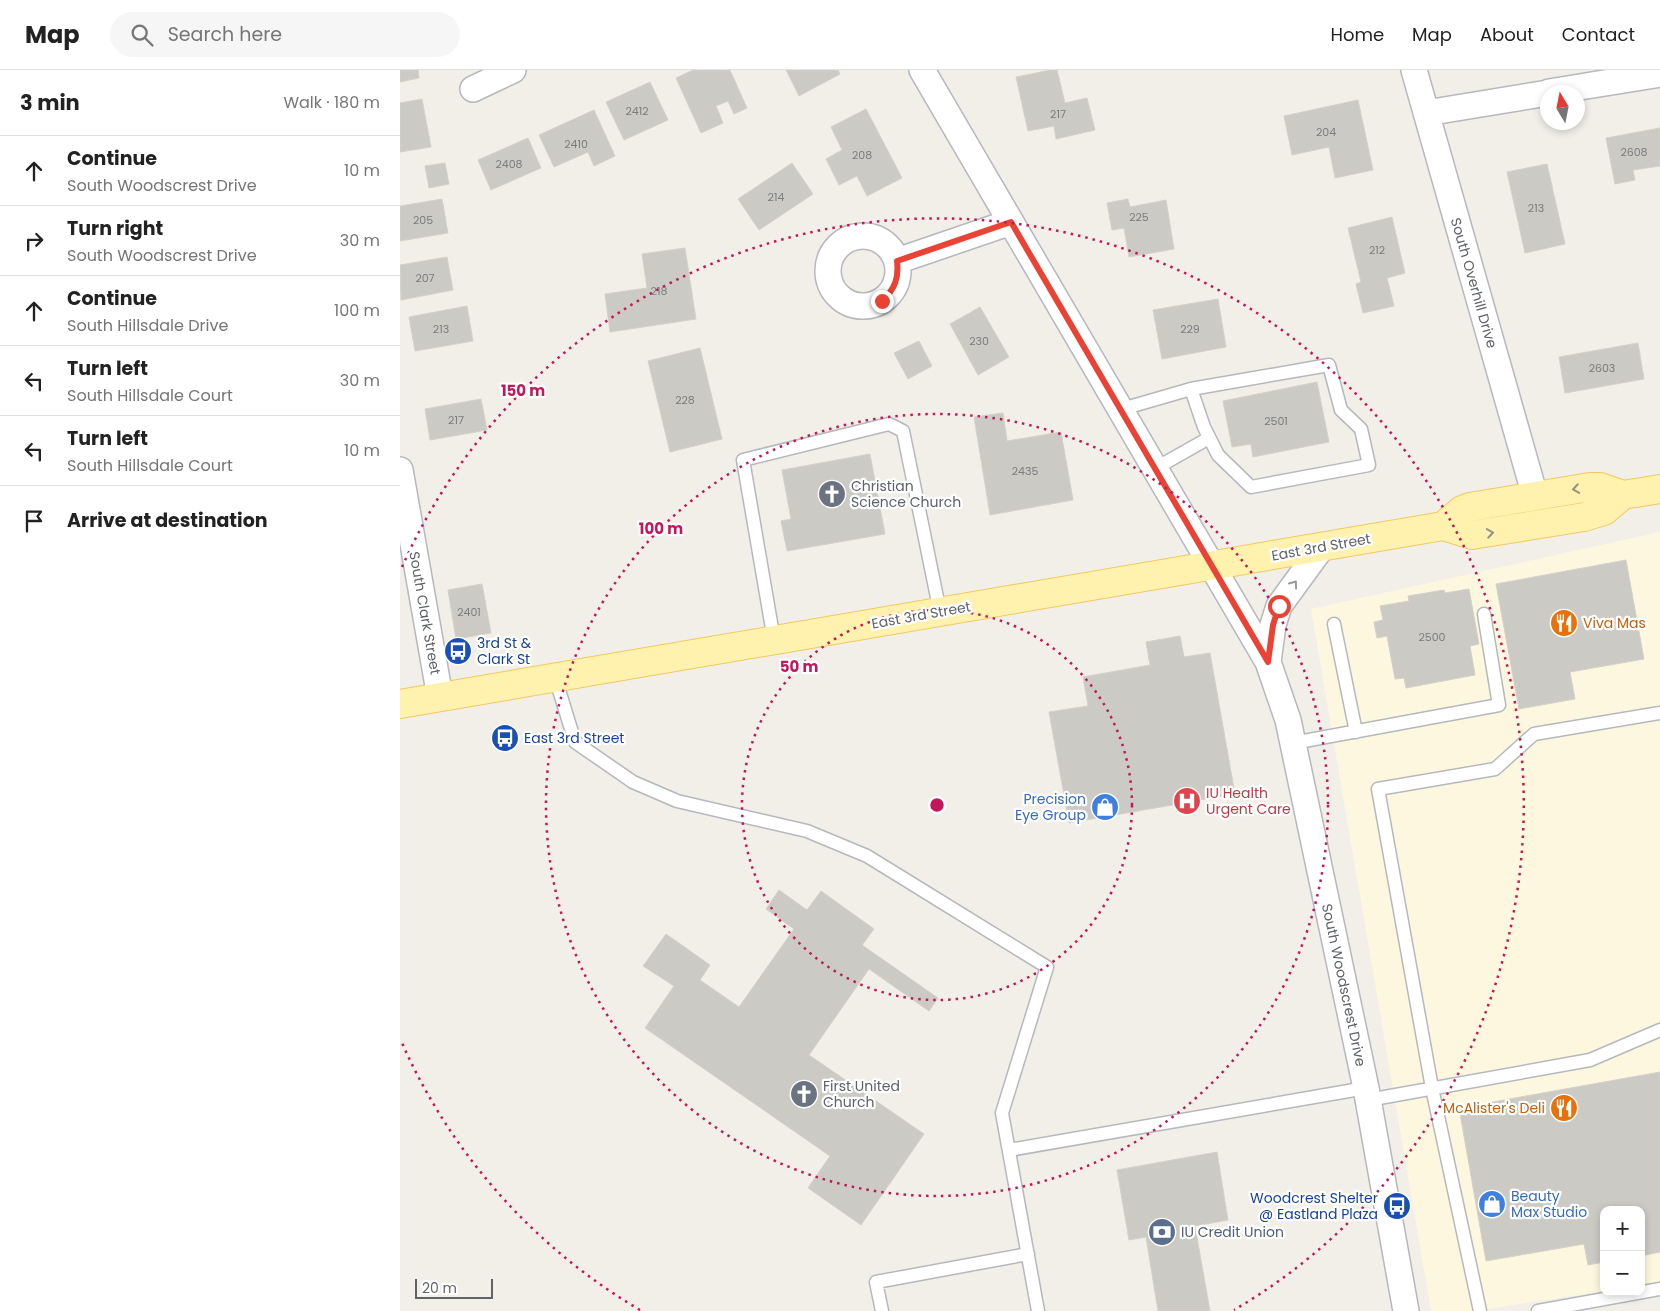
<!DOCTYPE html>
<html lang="en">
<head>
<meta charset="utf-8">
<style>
  body { margin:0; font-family:Poppins,sans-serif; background:#f6f6f6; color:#222 }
  .controls { position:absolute; right:15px; bottom:15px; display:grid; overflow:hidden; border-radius:10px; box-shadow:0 2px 8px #0003 }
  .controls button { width:45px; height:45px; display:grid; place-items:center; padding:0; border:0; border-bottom:1px solid #e0e0e0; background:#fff; color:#222; font:25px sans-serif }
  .compass { position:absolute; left:1140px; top:15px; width:45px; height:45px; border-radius:50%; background:#fff; box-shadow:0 2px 8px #0003; rotate:350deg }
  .scale { position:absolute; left:15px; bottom:12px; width:78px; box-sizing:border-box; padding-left:5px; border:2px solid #5f6368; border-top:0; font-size:14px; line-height:18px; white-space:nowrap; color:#5f6368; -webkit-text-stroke:4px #fff; paint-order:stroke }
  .stop { position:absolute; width:15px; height:15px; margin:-11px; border:4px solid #ea4335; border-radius:50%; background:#fff }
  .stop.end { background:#ea4335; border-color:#fff; box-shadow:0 1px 5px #0008 }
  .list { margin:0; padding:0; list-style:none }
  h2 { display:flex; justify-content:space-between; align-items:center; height:65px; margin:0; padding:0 20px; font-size:21px }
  h2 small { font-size:16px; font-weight:400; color:#767676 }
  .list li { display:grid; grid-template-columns:32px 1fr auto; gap:15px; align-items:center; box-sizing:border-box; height:70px; padding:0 20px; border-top:1px solid #e0e0e0 }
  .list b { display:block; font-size:19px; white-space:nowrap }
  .list p { margin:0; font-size:16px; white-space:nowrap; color:#767676 }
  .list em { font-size:16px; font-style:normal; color:#767676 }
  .icon { flex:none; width:28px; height:28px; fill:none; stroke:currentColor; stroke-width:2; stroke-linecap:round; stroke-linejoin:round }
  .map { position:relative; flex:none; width:1260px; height:1241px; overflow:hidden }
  header { display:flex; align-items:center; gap:30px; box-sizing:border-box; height:70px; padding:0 25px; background:#fff; border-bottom:1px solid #e0e0e0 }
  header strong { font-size:24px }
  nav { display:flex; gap:28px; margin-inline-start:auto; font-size:18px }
  .search { width:350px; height:45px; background:#f6f6f6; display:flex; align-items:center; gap:12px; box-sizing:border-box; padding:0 18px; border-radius:28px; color:#767676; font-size:19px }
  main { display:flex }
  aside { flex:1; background:#fff }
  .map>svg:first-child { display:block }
</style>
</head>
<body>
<header>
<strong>Map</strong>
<div class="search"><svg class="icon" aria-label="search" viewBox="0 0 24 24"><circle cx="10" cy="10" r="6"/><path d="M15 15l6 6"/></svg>Search here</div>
<nav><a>Home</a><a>Map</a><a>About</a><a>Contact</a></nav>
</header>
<main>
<aside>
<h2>3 min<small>Walk · 180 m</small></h2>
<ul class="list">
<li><svg class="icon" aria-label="ahead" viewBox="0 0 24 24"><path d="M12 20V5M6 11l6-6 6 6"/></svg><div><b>Continue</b><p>South Woodscrest Drive</p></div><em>10 m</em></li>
<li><svg class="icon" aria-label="right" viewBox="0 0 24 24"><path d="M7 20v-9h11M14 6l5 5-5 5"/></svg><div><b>Turn right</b><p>South Woodscrest Drive</p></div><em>30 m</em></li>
<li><svg class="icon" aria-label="ahead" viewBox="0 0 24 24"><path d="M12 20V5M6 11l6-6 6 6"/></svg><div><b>Continue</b><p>South Hillsdale Drive</p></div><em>100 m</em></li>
<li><svg class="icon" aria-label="left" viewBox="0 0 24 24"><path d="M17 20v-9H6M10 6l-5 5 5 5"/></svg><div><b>Turn left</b><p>South Hillsdale Court</p></div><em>30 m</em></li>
<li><svg class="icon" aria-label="left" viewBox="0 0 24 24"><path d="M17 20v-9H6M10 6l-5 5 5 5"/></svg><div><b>Turn left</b><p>South Hillsdale Court</p></div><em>10 m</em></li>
<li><svg class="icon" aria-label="arrive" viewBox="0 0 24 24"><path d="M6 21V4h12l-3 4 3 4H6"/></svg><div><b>Arrive at destination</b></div></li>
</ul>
</aside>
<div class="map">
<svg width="1260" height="1241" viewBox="0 0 1260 1241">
  <rect width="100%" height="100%" fill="#f1efe8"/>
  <path fill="#fef7e0" d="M 1260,462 L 1260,1212 L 1241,1215 L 1241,1140 L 1204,1140 L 1204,1221 L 1075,1241 L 1031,1241 L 911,539 Z"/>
  <path fill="#cccac5" stroke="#d6d1c6" d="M 0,0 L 18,0 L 19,8 L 0,12 Z
    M 293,0 L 330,0 L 347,38 L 334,44 L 328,31 L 316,36 L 323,53 L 301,63 L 276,8 Z
    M 386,0 L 438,0 L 440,4 L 399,26 Z
    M 651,0 L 657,0 L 665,33 L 687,28 L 695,60 L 656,69 L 654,56 L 628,61 L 616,7 Z
    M 250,12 L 268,50 L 224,70 L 206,32 Z
    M 22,29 L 31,77 L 0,82 L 0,33 Z
    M 958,30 L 973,100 L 935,108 L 929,77 L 892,85 L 884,46 Z
    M 466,39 L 502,108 L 467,126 L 457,106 L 439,115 L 426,89 L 442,80 L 431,57 Z
    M 194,40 L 215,86 L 194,96 L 188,82 L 154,97 L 139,65 Z
    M 1260,58 L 1260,96 L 1233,100 L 1235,110 L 1215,114 L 1206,68 Z
    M 128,68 L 141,98 L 91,120 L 78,90 Z
    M 45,93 L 49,114 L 29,118 L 25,96 Z
    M 392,93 L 413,124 L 359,160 L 338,129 Z
    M 1147,94 L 1165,174 L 1125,183 L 1107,102 Z
    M 42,129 L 48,163 L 0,171 L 0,136 Z
    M 728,129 L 730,137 L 766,130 L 774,179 L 729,187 L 724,158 L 712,160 L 707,133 Z
    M 992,147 L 1005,203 L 987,208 L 994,236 L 963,243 L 956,214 L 961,212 L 948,158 Z
    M 285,178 L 296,249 L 210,262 L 205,224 L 247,218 L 242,184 Z
    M 47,187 L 53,220 L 1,230 L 0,195 Z
    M 818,229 L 826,277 L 762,289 L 753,240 Z
    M 67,236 L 73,271 L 15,281 L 9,247 Z
    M 580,237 L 609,287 L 578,305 L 550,254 Z
    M 519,271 L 532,296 L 508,309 L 494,283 Z
    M 1238,273 L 1244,309 L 1165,323 L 1159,287 Z
    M 300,278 L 322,369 L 270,382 L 248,291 Z
    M 917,312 L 929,372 L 853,387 L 851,374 L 832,377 L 823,331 Z
    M 81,329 L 87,360 L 30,370 L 25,339 Z
    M 603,343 L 607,371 L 661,362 L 673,430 L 590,445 L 574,347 Z
    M 470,384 L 485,464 L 387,481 L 381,451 L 391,449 L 382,400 Z
    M 1226,490 L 1244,589 L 1170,602 L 1175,629 L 1119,639 L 1096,514 Z
    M 82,514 L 91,563 L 56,569 L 48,520 Z
    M 1069,519 L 1079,574 L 1070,576 L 1075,605 L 1006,618 L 1004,608 L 995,609 L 987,566 L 977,568 L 974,552 L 983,550 L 980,536 L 1009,531 L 1008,526 L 1044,520 L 1045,523 Z
    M 780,566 L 784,587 L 810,583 L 835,724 L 669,753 L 649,642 L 688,636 L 683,607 L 750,595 L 746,572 Z
    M 379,820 L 407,840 L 421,821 L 474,859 L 462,875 L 538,928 L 529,941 L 469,899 L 409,985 L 524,1064 L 461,1155 L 408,1118 L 430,1086 L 245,958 L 274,916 L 243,896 L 266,864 L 310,895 L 300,910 L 339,937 L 394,859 L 366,839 Z
    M 1260,1002 L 1260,1182 L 1241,1186 L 1241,1140 L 1204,1140 L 1204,1192 L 1188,1195 L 1184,1174 L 1086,1191 L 1059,1038 Z
    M 817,1082 L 828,1150 L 795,1156 L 810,1241 L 758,1241 L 746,1167 L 729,1170 L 717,1100 Z"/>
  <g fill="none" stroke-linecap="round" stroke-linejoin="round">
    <g stroke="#b5b8bc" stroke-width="15">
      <path id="lane" d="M 722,339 L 791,319 L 929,295 L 941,340 L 961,359 L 969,395 L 851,417 L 818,385 L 804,357 L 791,319
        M 756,398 L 809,368
        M 934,554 L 956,662
        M 374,570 L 343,390 L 489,354 L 503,361 L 540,542
        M 155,607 L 175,672 L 233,712 L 277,731 L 407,761 L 467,786 L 647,897 L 602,1043 L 638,1241
        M 893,673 L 1099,635 L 1084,544
        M 968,1030 L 1190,990 L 1260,960
        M 609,1080 L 966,1018
        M 482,1241 L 476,1212 L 628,1184
        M 1080,1241 L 1032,1018 L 978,719 L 1095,699 L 1134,664 L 1260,643
        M 1138,1241 L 1260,1219"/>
    </g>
    <g stroke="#b5b8bc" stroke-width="28">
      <path id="street" d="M 522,0 L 868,592 L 888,650 L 966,1018 L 1006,1241
        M 1014,0 L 1135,426
        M 73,19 L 113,0
        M 1149,22 L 1260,4
        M 1026,43 L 1148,23
        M428 201a35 35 0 1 1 70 0a35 35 0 1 1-70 0Z
        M 497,191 L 611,152
        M 0,400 L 40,627
        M 868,592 L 873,555 L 879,536 L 922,477"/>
    </g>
    <g stroke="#f2c960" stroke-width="30">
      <path id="primary" d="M 1043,456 L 1072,465 L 1184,447 L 1204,441 L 1223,425
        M 0,634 L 1043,456 L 1062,440 L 1070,437 L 1190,417 L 1200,417 L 1223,425 L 1260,419"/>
    </g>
    <use href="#lane" stroke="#fff" stroke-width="12"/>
    <use href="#street" stroke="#fff" stroke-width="25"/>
    <use href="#primary" stroke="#fff2af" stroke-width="28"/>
  </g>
  <defs><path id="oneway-chevron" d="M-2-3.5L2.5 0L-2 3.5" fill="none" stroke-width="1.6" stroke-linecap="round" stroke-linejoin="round" transform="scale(1.25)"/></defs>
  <g stroke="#979581">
    <use href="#oneway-chevron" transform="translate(1176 419) rotate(171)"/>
    <use href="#oneway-chevron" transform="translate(1090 463) rotate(-9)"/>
  </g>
  <use stroke="#979a9d" href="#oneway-chevron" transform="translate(894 514) rotate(-54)"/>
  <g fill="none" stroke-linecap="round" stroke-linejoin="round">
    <path stroke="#ea4335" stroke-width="6" d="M 482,231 C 495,219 499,208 497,191 L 611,152 L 868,592 L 873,555 L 879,536"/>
  </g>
  <g fill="none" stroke="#c2185b" stroke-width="2.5" stroke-dasharray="2.5 5">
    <circle cx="537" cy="735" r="195"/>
    <circle cx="537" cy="735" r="391"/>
    <path d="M240 1240A586 586 0 0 1 2 973M2 497A586 586 0 1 1 834 1240"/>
  </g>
  <defs>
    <g id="church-disc" transform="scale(1.4375)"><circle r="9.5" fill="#6b7280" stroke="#fff"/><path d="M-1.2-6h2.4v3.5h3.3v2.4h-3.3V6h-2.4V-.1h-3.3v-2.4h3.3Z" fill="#fff"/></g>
    <g id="restaurant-disc" transform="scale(1.4375)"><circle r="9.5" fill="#e8710a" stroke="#fff"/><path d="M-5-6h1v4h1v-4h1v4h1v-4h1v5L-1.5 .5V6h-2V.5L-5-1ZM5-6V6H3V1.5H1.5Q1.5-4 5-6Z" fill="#fff"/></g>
    <g id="bus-disc" transform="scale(1.4375)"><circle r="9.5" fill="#1a4fb4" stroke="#fff"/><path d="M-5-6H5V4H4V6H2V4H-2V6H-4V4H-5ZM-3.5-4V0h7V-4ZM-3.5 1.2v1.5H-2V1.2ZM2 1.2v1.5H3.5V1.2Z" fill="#fff"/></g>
    <g id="hospital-disc" transform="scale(1.4375)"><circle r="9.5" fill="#e0444e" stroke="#fff"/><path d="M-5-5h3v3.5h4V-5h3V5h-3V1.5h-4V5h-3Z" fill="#fff"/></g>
    <g id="shop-disc" transform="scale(1.4375)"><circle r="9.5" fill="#3f7fe0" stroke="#fff"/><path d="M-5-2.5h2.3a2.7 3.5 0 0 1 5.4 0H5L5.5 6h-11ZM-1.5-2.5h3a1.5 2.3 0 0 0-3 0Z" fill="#fff"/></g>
    <g id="bank-disc" transform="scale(1.4375)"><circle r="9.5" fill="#5c6f8a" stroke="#fff"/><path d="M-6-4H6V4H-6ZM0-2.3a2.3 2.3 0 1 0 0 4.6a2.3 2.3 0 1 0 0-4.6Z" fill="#fff"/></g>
  </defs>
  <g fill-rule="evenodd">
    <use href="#church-disc" x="432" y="424"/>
    <use href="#restaurant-disc" x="1164" y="553"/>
    <use href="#bus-disc" x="58" y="581"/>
    <use href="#bus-disc" x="105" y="668"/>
    <use href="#hospital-disc" x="787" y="731"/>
    <use href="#shop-disc" x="705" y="737"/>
    <use href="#church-disc" x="404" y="1024"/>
    <use href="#restaurant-disc" x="1164" y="1038"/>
    <use href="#shop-disc" x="1092" y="1134"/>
    <use href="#bus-disc" x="997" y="1136"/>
    <use href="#bank-disc" x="762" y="1162"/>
  </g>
  <g text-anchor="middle" stroke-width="4.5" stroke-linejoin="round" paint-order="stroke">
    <g font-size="11" fill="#7a7d7f">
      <text x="237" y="45">2412</text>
      <text x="658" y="48">217</text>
      <text x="926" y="66">204</text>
      <text x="176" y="78">2410</text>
      <text x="1234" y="86">2608</text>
      <text x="462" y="89">208</text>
      <text x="109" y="98">2408</text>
      <text x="376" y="131">214</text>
      <text x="1136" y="142">213</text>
      <text x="739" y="151">225</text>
      <text x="23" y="154">205</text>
      <text x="977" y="184">212</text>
      <text x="25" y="212">207</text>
      <text x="259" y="225">218</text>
      <text x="41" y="263">213</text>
      <text x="790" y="263">229</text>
      <text x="579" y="275">230</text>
      <text x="1202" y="302">2603</text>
      <text x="285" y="334">228</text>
      <text x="56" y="354">217</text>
      <text x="876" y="355">2501</text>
      <text x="625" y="405">2435</text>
      <text x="69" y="546">2401</text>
      <text x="1032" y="571">2500</text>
    </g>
    <g font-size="14" fill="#5f6368" stroke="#fff">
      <text transform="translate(1074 213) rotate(74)" y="5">South Overhill Drive</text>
      <text transform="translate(921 477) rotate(-10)" y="5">East 3rd Street</text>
      <text transform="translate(25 543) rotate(80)" y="5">South Clark Street</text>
      <text transform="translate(521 545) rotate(-10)" y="5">East 3rd Street</text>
      <text transform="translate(944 915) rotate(78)" y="5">South Woodscrest Drive</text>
    </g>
    <g font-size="14" fill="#5b616d" stroke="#fff" text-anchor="start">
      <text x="451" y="421">Christian<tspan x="451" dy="16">Science Church</tspan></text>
      <text x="423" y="1021">First United<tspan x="423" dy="16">Church</tspan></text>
    </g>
    <g font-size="14" fill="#c56008" stroke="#fff" text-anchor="start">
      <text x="1183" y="558">Viva Mas</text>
      <text x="1145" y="1043" text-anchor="end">McAlister's Deli</text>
    </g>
    <g font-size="14" fill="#164399" stroke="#fff" text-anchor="start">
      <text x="77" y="578">3rd St &amp;<tspan x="77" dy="16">Clark St</tspan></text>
      <text x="124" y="673">East 3rd Street</text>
      <text x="978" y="1133" text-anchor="end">Woodcrest Shelter<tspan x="978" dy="16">@ Eastland Plaza</tspan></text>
    </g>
    <g font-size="14" fill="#be3a42" stroke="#fff" text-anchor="start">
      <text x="806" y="728">IU Health<tspan x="806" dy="16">Urgent Care</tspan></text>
    </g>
    <g font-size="14" fill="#366cbe" stroke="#fff" text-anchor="end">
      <text x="686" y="734">Precision<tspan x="686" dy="16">Eye Group</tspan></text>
      <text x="1111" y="1131" text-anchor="start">Beauty<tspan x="1111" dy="16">Max Studio</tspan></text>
    </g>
    <g font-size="14" fill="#4e5e75" stroke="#fff" text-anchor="start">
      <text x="781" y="1167">IU Credit Union</text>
    </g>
  </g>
  <circle cx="537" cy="735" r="8" fill="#c2185b" stroke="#fff" stroke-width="2.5"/>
  <g font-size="15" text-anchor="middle" font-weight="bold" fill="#c2185b" stroke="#fff" stroke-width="4.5" stroke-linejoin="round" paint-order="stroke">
    <text x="123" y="326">150 m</text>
    <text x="261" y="464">100 m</text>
    <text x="399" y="602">50 m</text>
  </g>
</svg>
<div class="controls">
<button>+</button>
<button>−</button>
</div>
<svg class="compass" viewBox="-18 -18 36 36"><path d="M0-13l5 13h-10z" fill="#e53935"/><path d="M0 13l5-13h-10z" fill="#767676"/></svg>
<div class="scale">20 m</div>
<div class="stop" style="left:879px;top:536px"></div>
<div class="stop end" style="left:482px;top:231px"></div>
</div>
</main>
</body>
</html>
